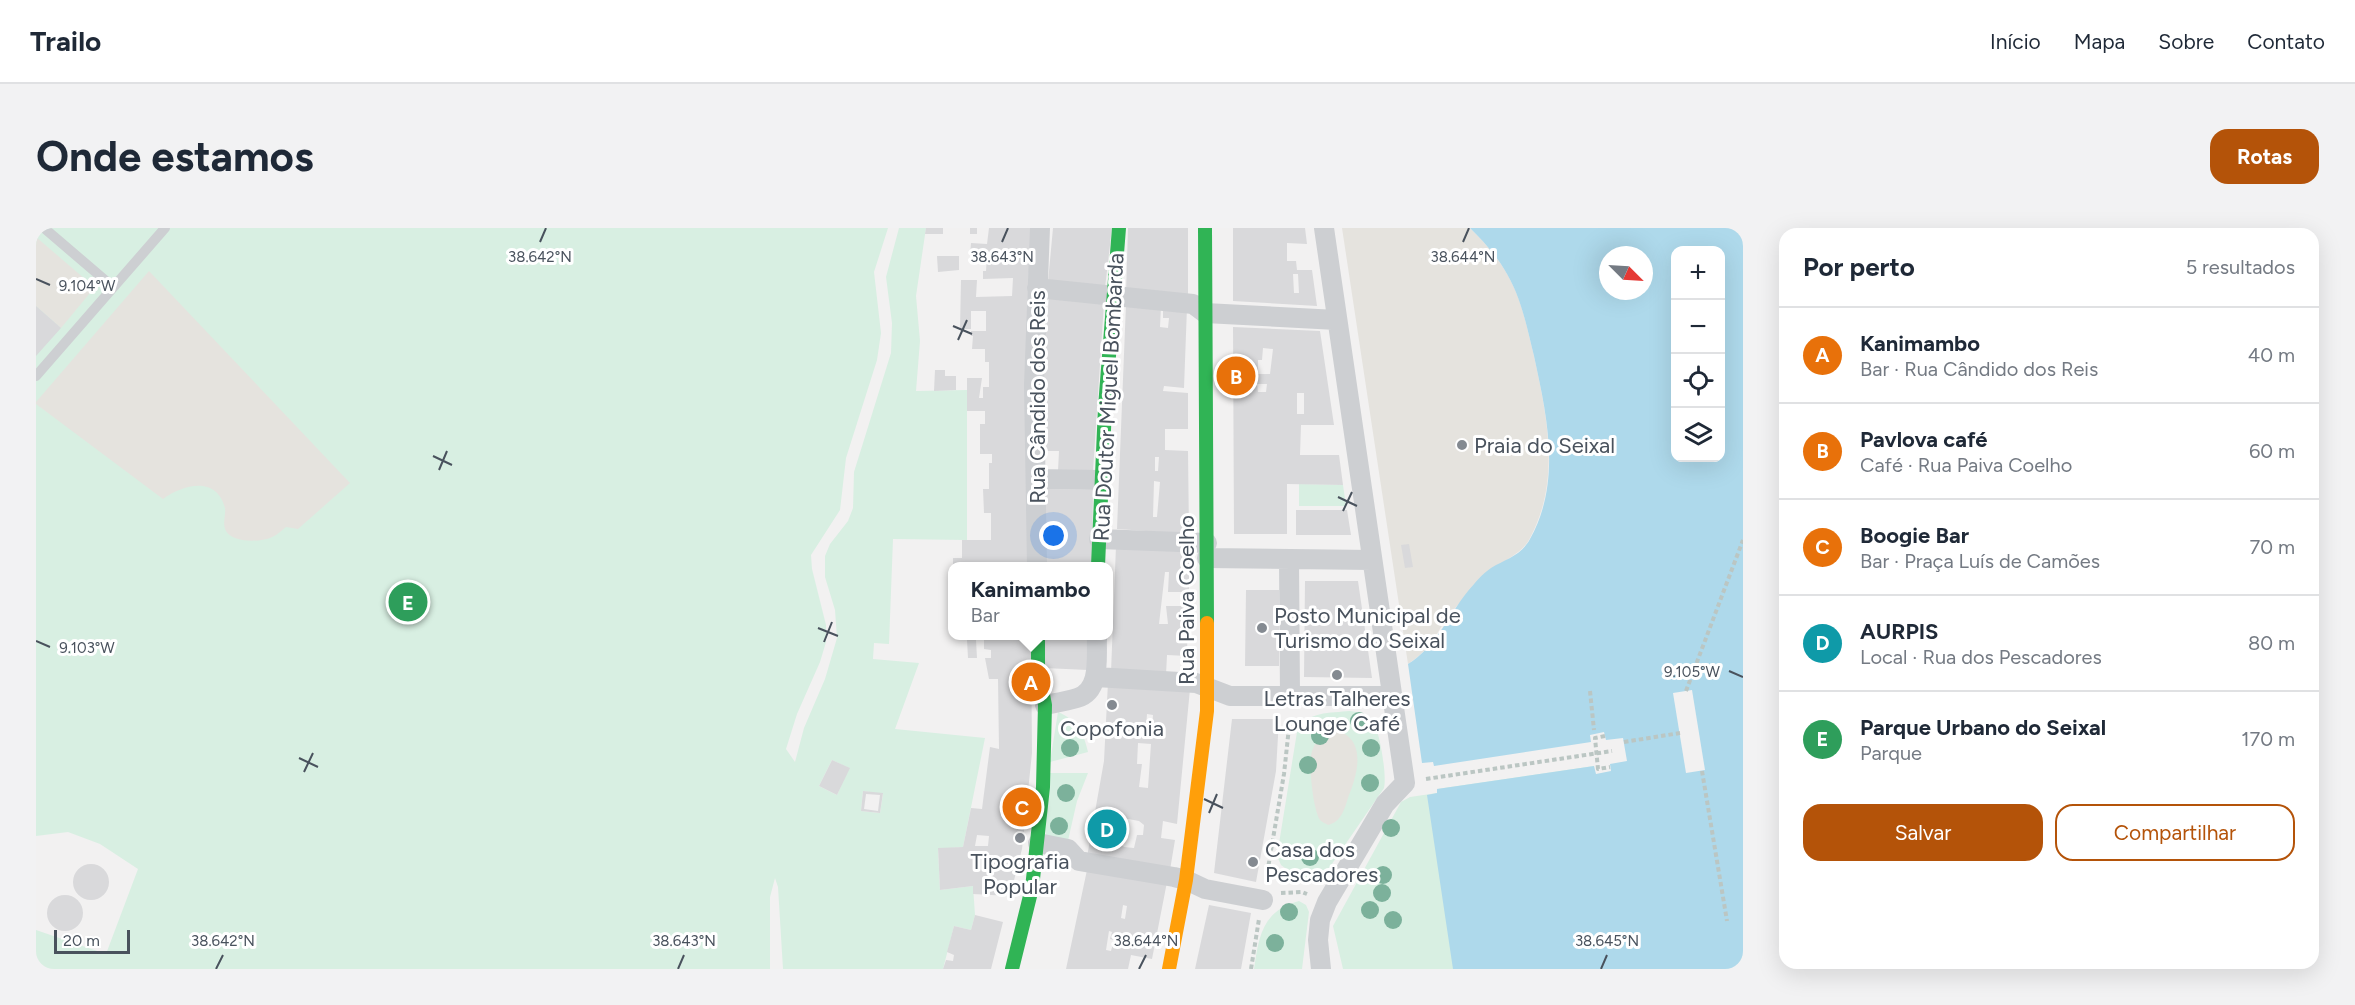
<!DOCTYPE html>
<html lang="pt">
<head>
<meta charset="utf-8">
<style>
  body { margin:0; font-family:Figtree,sans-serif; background:#f2f2f3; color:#1f2937 }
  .controls { position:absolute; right:18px; top:18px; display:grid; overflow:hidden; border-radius:12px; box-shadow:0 6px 24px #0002 }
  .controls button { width:54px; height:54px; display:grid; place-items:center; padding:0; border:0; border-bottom:2px solid #e0e1e3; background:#fff; color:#1f2937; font:30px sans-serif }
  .compass { position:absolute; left:1563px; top:18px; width:54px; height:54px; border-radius:50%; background:#fff; box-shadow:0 6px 24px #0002; rotate:114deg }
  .scale { position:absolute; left:18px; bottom:15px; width:76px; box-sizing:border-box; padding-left:6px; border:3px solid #49525d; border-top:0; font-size:16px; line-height:21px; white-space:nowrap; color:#49525d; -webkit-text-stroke:4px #fff; paint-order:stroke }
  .you { position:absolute; left:1018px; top:308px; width:21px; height:21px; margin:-15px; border:4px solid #fff; border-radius:50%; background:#1a73e8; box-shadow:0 0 0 9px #1a73e833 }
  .badge { display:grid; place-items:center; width:39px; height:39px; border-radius:50%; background:#b45309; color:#fff; font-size:20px; font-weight:700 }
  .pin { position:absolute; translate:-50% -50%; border:3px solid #fff; box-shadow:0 2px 6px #0006 }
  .popup { position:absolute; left:912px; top:334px; width:165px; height:78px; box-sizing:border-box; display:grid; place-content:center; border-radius:12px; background:#fff; filter:drop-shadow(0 2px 4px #0005); font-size:20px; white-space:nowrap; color:#747a83 }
  .popup b { font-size:22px; color:#1f2937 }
  .popup::after { content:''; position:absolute; left:50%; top:100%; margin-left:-12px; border:12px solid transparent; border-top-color:#fff }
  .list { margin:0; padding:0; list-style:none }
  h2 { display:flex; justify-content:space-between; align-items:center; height:78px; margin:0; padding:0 24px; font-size:26px }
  h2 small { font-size:20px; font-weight:400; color:#747a83 }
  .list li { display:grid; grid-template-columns:39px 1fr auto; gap:18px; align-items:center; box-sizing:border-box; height:96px; padding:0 24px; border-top:2px solid #e0e1e3 }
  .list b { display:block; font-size:22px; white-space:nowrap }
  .list p { margin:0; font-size:20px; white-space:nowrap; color:#747a83 }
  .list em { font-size:20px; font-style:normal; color:#747a83 }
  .actions { display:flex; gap:12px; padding:18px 24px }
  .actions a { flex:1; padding:14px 0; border:2px solid #b45309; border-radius:18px; text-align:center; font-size:21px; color:#b45309 }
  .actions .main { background:#b45309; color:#fff }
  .icon { flex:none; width:33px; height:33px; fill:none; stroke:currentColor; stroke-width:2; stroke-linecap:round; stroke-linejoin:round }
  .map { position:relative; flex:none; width:1707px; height:741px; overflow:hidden; border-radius:18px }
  header { display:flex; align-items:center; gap:36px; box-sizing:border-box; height:84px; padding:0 30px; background:#fff; border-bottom:2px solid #e0e1e3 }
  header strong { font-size:28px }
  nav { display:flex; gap:33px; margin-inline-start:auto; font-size:21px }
  .intro { display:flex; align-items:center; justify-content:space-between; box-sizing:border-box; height:144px; padding:0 36px }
  h1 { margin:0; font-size:42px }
  .button { padding:15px 27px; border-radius:18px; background:#b45309; color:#fff; font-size:21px; font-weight:700 }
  main { display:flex; gap:36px; padding:0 36px }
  aside { flex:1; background:#fff; border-radius:18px; box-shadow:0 6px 24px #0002 }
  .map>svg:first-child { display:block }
</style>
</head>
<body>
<header>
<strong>Trailo</strong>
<nav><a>Início</a><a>Mapa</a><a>Sobre</a><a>Contato</a></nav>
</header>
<div class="intro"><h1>Onde estamos</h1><a class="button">Rotas</a></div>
<main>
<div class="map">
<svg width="1707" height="741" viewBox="0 0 1707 741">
  <rect width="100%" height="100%" fill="#f2f1f1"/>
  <path fill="#d8efe2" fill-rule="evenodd" d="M 0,0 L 852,0 L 838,44 L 845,105 L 841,132 L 810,230 L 804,282 L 775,327 L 776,341 L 790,397 L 790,414 L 784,434 L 761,486 L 750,521 L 759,534 L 768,500 L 789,451 L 801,410 L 799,382 L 789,349 L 789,328 L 794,316 L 812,293 L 817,280 L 818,244 L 855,125 L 856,95 L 850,49 L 863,0 L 890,0 L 880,68 L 884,113 L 880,163 L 931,162 L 931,312 L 857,311 L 853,416 L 838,415 L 837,431 L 883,435 L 859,501 L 949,510 L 927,619 L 902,621 L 904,662 L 937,658 L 939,687 L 935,702 L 918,698 L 907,741 L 747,741 L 742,659 L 739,650 L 734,669 L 734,741 L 0,741 L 0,702 L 70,726 L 102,641 L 64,616 L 32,604 L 0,608 ZM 796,532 L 813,540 L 801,567 L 783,558 ZM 827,563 L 847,566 L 844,585 L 825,583 Z
    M 1263,256 L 1307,257 L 1310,278 L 1263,278 Z
    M 1314,483 C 1322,484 1330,486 1336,492 C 1344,502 1351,548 1348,560 L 1289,646 L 1279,654 L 1269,655 L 1245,637 L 1241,628 L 1261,504 C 1269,483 1295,485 1314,483 Z
    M 1022,484 C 1041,492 1048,505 1052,524 L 1014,534 Z
    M 1558,538 L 1577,741 L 1307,741 L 1297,698 L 1365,574 L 1374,569 L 1401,565 L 1401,561 Z
    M 1014,545 L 1052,545 L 1041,573 L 1031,617 L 1009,613 Z
    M 1263,673 L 1270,677 L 1273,684 L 1266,741 L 1218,741 C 1223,708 1226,683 1263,673 Z"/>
  <path fill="#e5e3de" d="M 1306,0 L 1434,0 C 1448,14 1461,28 1471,46 C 1486,71 1491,100 1498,128 C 1511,188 1525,252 1494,310 C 1488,322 1478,327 1468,334 C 1452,347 1435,363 1421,378 C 1401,399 1400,418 1372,436 Z
    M 0,9 L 56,57 L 54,65 L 25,100 L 0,78 Z
    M 113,43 L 314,255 L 262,301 L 250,299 C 245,303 240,308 234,310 C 223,314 197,315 190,303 C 186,296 190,287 189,280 C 180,247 147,257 127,271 L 0,176 L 0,174 Z
    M 1299,502 C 1331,510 1322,545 1313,567 C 1309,579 1306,594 1292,597 C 1289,595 1287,595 1284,592 C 1277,582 1272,535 1276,523 C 1280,512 1288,504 1299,502 Z"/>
  <path fill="#aed9eb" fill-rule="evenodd" d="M 1434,0 L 1707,0 L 1707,741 L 1417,741 L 1391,567 L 1401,565 L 1401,561 L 1558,538 L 1560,546 L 1575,543 L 1574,536 L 1591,533 L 1587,510 L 1570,512 L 1568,504 L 1554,507 L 1555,514 L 1398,538 L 1397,534 L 1386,535 L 1372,436 C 1400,419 1412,388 1432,363 C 1439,355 1446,346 1455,340 C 1469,331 1485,328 1494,311 C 1526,254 1511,188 1498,128 C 1491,100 1486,72 1471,46 C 1461,28 1448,14 1434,0 ZM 1640,22 L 1684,22 L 1684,230 L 1640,230 ZM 1572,27 L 1608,27 L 1608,63 L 1572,63 Z"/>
  <path fill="#f2f1f1" d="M 1656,462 L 1669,542 L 1650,545 L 1637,465 Z"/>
  <path fill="#d9d9db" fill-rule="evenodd" d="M 890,0 L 907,0 L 907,6 L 889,6 Z
    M 934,0 L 941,0 L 941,6 L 934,6 Z
    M 953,0 L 995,0 L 991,83 L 993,338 L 917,339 L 917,330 L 926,330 L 926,312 L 955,312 L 955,285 L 948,285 L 947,261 L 953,261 L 953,235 L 956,235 L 956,226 L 944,226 L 944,196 L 949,196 L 949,183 L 931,183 L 931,150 L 946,150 L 943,170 L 947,170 L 947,159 L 953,159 L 953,134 L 949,134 L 949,121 L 936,121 L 937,108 L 935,108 L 935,103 L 950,103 L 950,83 L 935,83 L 935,101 L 924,101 L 925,52 L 941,52 L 940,69 L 976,68 L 977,50 L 947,51 L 947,43 L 950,43 L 951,28 L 934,28 L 935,15 L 951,16 Z
    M 1017,0 L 1076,0 L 1069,60 L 1012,54 Z
    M 1092,0 L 1152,0 L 1152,71 L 1090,65 Z
    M 1197,0 L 1269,0 L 1271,16 L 1251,15 L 1251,33 L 1260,33 L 1261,42 L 1276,42 L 1281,78 L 1197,73 ZM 1257,46 L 1262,46 L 1263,65 L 1258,65 Z
    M 901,28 L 923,28 L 923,42 L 902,44 Z
    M 1013,69 L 1068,75 L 1057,243 L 1022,243 L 1023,223 L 1005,223 L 1006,146 Z
    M 1090,76 L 1125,78 L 1124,99 L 1132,100 L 1133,90 L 1127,90 L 1127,78 L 1151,79 L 1148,160 L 1128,158 L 1127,163 L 1152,165 L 1152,201 L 1129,201 L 1129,222 L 1152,223 L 1153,306 L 1081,301 ZM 1119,229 L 1123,229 L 1122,243 L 1119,243 ZM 1118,253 L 1124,254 L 1121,289 L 1117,289 Z
    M 0,78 L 25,100 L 0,128 Z
    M 1197,99 L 1284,103 L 1298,197 L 1265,197 L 1264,227 L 1303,227 L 1307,257 L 1251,256 L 1251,306 L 1198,306 ZM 1227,120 L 1237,121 L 1234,146 L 1222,146 L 1222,132 L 1226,132 ZM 1221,156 L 1231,156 L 1230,164 L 1222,164 ZM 1261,165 L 1268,165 L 1268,186 L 1261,186 Z
    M 899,142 L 909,142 L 909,148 L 920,148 L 920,162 L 898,163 Z
    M 1008,261 L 1057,262 L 1056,338 L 1009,338 Z
    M 1260,282 L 1311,282 L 1315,307 L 1260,307 Z
    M 1373,316 L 1377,339 L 1369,340 L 1365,317 Z
    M 1080,318 L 1153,322 L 1153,364 L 1132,364 L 1133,344 L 1129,344 L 1123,396 L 1132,396 L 1130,378 L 1152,378 L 1151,428 L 1131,427 L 1130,447 L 1075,444 Z
    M 1269,353 L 1322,353 L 1336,450 L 1268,449 Z
    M 1210,362 L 1243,362 L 1243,438 L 1209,438 Z
    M 948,408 L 995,408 L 996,525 L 986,621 L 974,668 L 937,666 L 937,658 L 904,662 L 902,620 L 927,619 L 935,580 L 946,581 L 954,519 L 963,521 L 962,451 L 953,451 L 949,430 L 955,430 L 955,422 L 948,421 ZM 941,607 L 953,608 L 952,618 L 939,618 Z
    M 1025,408 L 1053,408 L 1052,442 L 1008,440 L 1009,412 L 1025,412 Z
    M 931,412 L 940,412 L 941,430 L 932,430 Z
    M 1072,454 L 1154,461 L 1141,596 L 1127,593 L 1125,610 L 1139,612 L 1134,642 L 1051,629 L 1068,533 ZM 1111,486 L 1117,487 L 1116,501 L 1110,500 ZM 1102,515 L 1115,516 L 1112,560 L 1103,559 L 1106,536 L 1101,536 ZM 1087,590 L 1103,593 L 1108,597 L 1107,607 L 1101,607 L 1098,620 L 1088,619 L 1083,614 Z
    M 1196,491 L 1243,491 L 1240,543 L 1220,654 L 1178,645 Z
    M 796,532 L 814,540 L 801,567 L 783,558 Z
    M 827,563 L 847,565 L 844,585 L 825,583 ZM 830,566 L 844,567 L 842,583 L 828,581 Z
    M37 654a18 18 0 1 1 36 0a18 18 0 1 1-36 0Z
    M 1051,642 L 1131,654 L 1116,731 L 1095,727 L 1092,741 L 1030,741 ZM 1087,677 L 1091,678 L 1089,691 L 1085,690 ZM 1073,703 L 1076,704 L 1074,711 L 1078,712 L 1075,723 L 1070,722 Z
    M11 685a18 18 0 1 1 36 0a18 18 0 1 1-36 0Z
    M 1173,677 L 1215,685 L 1205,741 L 1159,741 Z
    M 939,687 L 967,694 L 955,741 L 907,741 L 910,732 L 917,733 L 918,727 L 911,724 L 918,698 L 935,702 Z"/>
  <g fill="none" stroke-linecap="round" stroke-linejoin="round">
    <path stroke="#bbc6c3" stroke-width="4" stroke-dasharray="4.5 3" stroke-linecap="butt" d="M 1554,463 L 1558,502
      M 1650,463 L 1707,312
      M 1569,508 L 1559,510 L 1562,541 L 1574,539
      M 1588,514 L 1644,505
      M 1666,543 L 1691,693
      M 1390,551 L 1576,523
      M 1230,652 L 1248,546 L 1254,490
      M 1245,665 L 1266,664 L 1271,666
      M 1215,741 L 1223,691"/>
    <path stroke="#cdcfd2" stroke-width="10" d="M 8,0 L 77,59
      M 0,148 L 129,0"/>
    <path stroke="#cdcfd2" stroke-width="20" d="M 1001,60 L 1157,76 L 1169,85 L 1301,92
      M 1000,251 L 1065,252
      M 1063,311 L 1171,315
      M 1171,330 L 1336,332
      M 1253,331 L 1254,468
      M 1001,338 L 998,157 L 1004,0
      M 1060,449 L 1160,455 L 1194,468 L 1356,468
      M 1009,477 C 1019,475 1031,473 1041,470 C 1066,463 1060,427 1061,408
      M 1002,615 L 1032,621 L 1043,633 L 1138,649 L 1150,652 L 1169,661 L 1227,672
      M 1285,741 L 1282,712 L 1284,692 L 1291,674 L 1349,576 L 1369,555 L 1288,0"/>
    <path stroke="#30b455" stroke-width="14" d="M 1169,0 L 1171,395
      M 1062,338 L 1069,179 L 1083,0
      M 976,741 L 996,660 L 1007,559 L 1009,477 L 1002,441 L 1002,408"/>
    <path stroke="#ff9f0a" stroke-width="14" d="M 1133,741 L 1150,652 L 1171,483 L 1171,395"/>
  </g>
  <g fill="#7cb19b">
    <circle cx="1323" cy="493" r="9"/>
    <circle cx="1284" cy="508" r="9"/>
    <circle cx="1034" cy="520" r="9"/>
    <circle cx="1335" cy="520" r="9"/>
    <circle cx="1272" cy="537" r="9"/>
    <circle cx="1334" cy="555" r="9"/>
    <circle cx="1030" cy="565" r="9"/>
    <circle cx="1023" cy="598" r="9"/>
    <circle cx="1355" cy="600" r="9"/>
    <circle cx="1274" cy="629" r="9"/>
    <circle cx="1347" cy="647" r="9"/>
    <circle cx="1346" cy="665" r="9"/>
    <circle cx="1334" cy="682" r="9"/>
    <circle cx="1253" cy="684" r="9"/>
    <circle cx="1357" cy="692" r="9"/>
    <circle cx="1239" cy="715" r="9"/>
  </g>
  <path fill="none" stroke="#49525d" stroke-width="2" d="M 504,14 L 510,0M 966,14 L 972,0M 1427,14 L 1433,0M 0,51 L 14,57M 917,98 L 936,106M 922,112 L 931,92M 397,228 L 416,237M 403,242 L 411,223M 1302,269 L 1321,278M 1307,283 L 1316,264M 782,400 L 802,408M 0,413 L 14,419M 788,414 L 796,394M 1693,443 L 1707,449M 263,530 L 282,539M 268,544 L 277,525M 1168,571 L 1187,580M 1173,585 L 1181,566M 180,741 L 187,727M 642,741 L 648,727M 1103,741 L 1110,727M 1565,741 L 1571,727"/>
  <g fill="#848a91" stroke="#fff" stroke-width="2">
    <circle cx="1426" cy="217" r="6"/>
    <circle cx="1226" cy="400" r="6"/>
    <circle cx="1301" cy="447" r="6"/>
    <circle cx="1076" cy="477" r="6"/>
    <circle cx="984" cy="610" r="6"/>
    <circle cx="1217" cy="634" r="6"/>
  </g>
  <g text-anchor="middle" stroke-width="6" stroke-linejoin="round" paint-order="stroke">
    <g font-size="22" fill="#49525d" stroke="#fff">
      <text transform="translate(1001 169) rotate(-90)" y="8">Rua Cândido dos Reis</text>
      <text transform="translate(1072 169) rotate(-87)" y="8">Rua Doutor Miguel Bombarda</text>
      <text transform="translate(1150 372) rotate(-90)" y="8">Rua Paiva Coelho</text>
    </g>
    <g font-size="22" fill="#49525d" stroke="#fff" text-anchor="start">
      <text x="1438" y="225">Praia do Seixal</text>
      <text x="1238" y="395">Posto Municipal de<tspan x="1238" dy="25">Turismo do Seixal</tspan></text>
      <text x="1301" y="478" text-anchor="middle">Letras Talheres<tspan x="1301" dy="25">Lounge Café</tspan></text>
      <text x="1076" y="508" text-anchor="middle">Copofonia</text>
      <text x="1229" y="629">Casa dos<tspan x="1229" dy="25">Pescadores</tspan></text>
      <text x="984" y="641" text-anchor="middle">Tipografia<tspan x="984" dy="25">Popular</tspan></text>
    </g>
  </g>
  <g font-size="15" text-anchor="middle" fill="#49525d" stroke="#fff" stroke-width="6" stroke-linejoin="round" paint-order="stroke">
    <text x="504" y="34">38.642°N</text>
    <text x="966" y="34">38.643°N</text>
    <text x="1427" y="34">38.644°N</text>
    <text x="51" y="63">9.104°W</text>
    <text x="51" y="425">9.103°W</text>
    <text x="1656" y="449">9.105°W</text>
    <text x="187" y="718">38.642°N</text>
    <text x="648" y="718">38.643°N</text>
    <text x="1110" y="718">38.644°N</text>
    <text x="1571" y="718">38.645°N</text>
  </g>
</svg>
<div class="controls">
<button>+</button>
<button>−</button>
<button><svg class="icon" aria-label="locate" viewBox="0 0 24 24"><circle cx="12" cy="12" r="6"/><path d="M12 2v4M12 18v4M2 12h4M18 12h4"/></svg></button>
<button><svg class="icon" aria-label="layers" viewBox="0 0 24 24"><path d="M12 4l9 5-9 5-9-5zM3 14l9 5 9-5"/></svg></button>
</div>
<svg class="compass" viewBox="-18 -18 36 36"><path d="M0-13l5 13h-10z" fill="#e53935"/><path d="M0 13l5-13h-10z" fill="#747a83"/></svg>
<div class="scale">20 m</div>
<div class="you"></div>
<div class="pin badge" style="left:995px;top:454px;background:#e8710a">A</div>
<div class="popup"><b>Kanimambo</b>Bar</div>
<div class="pin badge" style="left:1200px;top:148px;background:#e8710a">B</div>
<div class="pin badge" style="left:986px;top:579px;background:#e8710a">C</div>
<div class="pin badge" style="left:1071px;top:601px;background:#0f9aa8">D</div>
<div class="pin badge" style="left:372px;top:374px;background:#2e9e5b">E</div>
</div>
<aside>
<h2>Por perto<small>5 resultados</small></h2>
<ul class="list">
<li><span class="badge" style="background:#e8710a">A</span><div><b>Kanimambo</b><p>Bar · Rua Cândido dos Reis</p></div><em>40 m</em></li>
<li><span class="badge" style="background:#e8710a">B</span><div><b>Pavlova café</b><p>Café · Rua Paiva Coelho</p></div><em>60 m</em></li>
<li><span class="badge" style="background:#e8710a">C</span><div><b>Boogie Bar</b><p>Bar · Praça Luís de Camões</p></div><em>70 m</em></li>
<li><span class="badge" style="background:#0f9aa8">D</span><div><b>AURPIS</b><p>Local · Rua dos Pescadores</p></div><em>80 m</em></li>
<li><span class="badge" style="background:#2e9e5b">E</span><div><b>Parque Urbano do Seixal</b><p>Parque</p></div><em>170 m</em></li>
</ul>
<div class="actions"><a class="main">Salvar</a><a>Compartilhar</a></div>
</aside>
</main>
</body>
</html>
